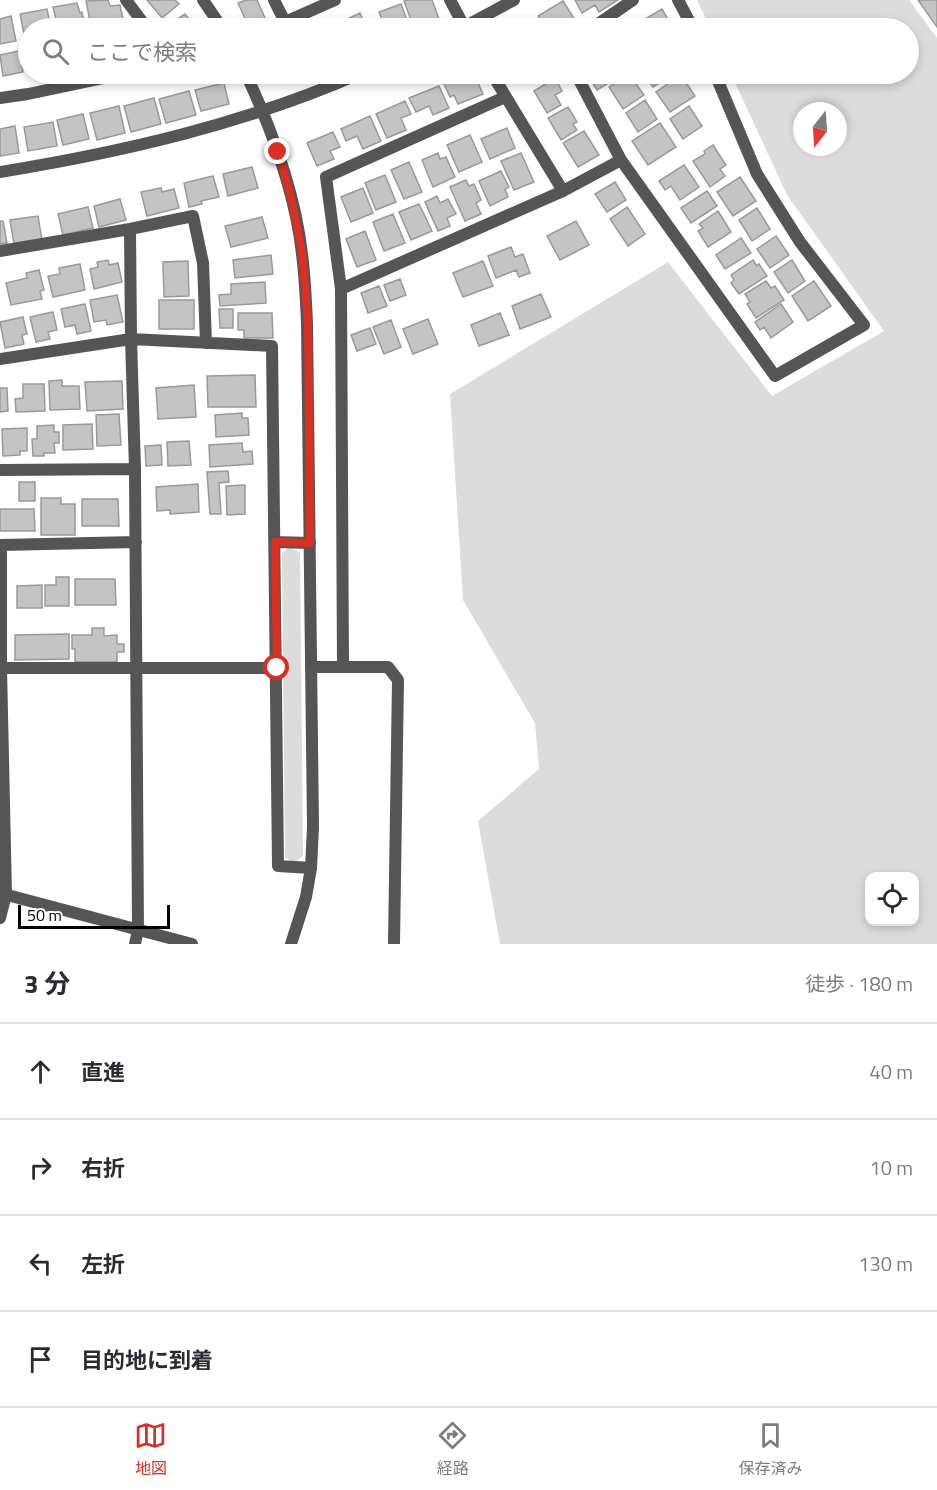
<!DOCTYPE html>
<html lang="ja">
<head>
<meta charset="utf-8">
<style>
  body { margin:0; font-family:"Titillium Web","Noto Sans JP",sans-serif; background:#f2f2f3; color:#2b2b33 }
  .controls { position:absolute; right:18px; bottom:18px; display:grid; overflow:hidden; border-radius:12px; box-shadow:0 3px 9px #0003 }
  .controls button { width:54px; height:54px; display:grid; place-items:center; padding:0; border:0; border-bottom:2px solid #e1e1e2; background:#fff; color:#2b2b33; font:30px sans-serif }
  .compass { position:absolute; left:793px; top:102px; width:54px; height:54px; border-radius:50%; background:#fff; box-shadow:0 3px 9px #0003; rotate:197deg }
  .scale { position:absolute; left:18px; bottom:15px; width:152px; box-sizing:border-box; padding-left:6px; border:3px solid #000; border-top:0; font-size:16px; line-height:21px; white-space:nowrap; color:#000; -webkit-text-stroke:4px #fff; paint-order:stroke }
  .stop { position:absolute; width:18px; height:18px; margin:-14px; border:4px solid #d93025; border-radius:50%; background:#fff }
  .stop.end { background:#d93025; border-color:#fff; box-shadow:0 2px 6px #0008 }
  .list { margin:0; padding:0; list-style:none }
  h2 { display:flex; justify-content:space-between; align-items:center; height:78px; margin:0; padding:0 24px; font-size:26px }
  h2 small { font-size:20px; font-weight:400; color:#7c7c81 }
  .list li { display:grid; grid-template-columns:39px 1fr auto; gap:18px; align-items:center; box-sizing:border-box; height:96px; padding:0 24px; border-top:2px solid #e1e1e2 }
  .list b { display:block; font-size:22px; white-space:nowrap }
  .list em { font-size:20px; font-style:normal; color:#7c7c81 }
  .icon { flex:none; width:33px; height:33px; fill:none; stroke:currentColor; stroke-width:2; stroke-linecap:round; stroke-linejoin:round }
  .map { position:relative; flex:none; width:937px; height:944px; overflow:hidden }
  .search { position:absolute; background:#fff; box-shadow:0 3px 9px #0003; left:18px; right:18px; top:18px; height:66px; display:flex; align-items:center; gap:15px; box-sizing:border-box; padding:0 21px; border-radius:33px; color:#7c7c81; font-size:22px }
  .sheet { height:462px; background:#fff }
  nav { display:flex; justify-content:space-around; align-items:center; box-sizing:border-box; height:84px; border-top:2px solid #e1e1e2; background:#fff; font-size:16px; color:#7c7c81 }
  nav a { display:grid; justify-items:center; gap:3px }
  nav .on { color:#d93025 }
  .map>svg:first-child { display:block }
</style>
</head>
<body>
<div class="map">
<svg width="937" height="944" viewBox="0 0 937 944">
  <rect width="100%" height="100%" fill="#fff"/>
  <path fill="#dcdcdc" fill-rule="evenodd" d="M 697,0 L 909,0 L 937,38 L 937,944 L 500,944 L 478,821 L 539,769 L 535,723 L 463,600 L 450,394 L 668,262 L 772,396 L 884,331 L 787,195 L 731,74 L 908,74 L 908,28 L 710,28 ZM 802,111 L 838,111 L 838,147 L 802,147 ZM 914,876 L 914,922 L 870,922 L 870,876 Z
    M 289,547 L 300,552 L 303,856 L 295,862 L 285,858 L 282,553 Z"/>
  <path fill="#c4c4c4" stroke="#999" stroke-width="1.5" d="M 108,0 L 110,6 L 120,5 L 123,19 L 91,26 L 86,1 Z
    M 147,0 L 175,0 L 179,4 L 162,18 Z
    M 246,0 L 257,0 L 265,18 L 248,25 L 238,3 Z
    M 408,0 L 432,0 L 439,19 L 414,28 L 404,1 Z
    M 575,0 L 618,0 L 599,12 L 595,5 L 582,13 Z
    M 918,0 L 937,0 L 937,27 Z
    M 563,1 L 580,28 L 555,28 L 551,22 L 545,26 L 538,16 Z
    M 77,3 L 80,13 L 82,12 L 85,27 L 58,28 L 53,7 Z
    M 401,4 L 410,28 L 385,28 L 379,12 Z
    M 47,9 L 51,28 L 28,28 L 28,38 L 25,39 L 20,14 Z
    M 662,9 L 673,28 L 644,28 L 640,22 Z
    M 360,13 L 366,26 L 373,23 L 376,28 L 351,28 L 347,19 Z
    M 185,14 L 196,28 L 171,28 L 168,25 Z
    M 11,16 L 16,41 L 0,44 L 0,19 Z
    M 19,51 L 23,72 L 3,76 L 0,55 Z
    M 469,74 L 474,74 L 483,94 L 458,104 L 454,95 L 450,97 L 444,84 Z
    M 587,74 L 624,74 L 597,90 Z
    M 629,74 L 644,95 L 623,109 L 609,87 Z
    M 644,74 L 674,74 L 653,87 Z
    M 681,75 L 695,96 L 670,112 L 656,92 Z
    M 555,78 L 562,91 L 555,95 L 561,105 L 547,113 L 534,91 Z
    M 224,83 L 229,104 L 201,111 L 195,90 Z
    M 439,86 L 449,108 L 433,115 L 429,106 L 416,112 L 409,98 Z
    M 189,91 L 196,115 L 166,123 L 159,99 Z
    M 154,98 L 161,124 L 131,132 L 124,106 Z
    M 645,100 L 657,119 L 638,132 L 626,113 Z
    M 405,101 L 411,114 L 401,118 L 406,130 L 387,138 L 376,114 Z
    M 119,106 L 125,133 L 97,140 L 90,113 Z
    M 689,106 L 702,126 L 683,139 L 670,119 Z
    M 568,107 L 577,122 L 573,124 L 577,130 L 561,140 L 548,118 Z
    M 83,114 L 89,139 L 63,145 L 57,120 Z
    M 370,116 L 381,141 L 363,149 L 357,136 L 346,141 L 341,129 Z
    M 53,122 L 57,146 L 28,151 L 24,127 Z
    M 660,123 L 676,147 L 648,165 L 632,141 Z
    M 15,126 L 19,153 L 0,156 L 0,129 Z
    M 507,128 L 515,148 L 490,159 L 481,139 Z
    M 584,131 L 599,155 L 578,167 L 563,143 Z
    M 333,132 L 340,147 L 330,151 L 334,159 L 317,166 L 307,143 Z
    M 470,135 L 482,162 L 459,172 L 447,145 Z
    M 713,145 L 726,165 L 720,169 L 725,176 L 710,187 L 693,161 L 705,154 L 704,151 Z
    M 438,153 L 440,159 L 446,157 L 455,177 L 433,187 L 422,160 Z
    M 521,153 L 534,182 L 514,190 L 501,161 Z
    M 409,162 L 422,192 L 404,199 L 391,170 Z
    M 684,165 L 699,187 L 680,200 L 671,186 L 665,190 L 659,181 Z
    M 252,167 L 258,188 L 228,196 L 223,174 Z
    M 501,171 L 509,187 L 505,189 L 508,197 L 490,206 L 479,181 Z
    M 385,175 L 396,202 L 376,210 L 365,183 Z
    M 213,176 L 219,197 L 201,201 L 202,204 L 189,207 L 184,183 Z
    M 740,177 L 756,201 L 733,216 L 717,192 Z
    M 466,180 L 469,186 L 474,184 L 481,200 L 476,203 L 481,214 L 465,221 L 450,187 Z
    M 615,182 L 626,200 L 607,212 L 595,194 Z
    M 161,188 L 162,192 L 174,189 L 179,208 L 147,216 L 141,192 Z
    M 363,188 L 373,213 L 351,222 L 341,197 Z
    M 707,191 L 717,206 L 691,223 L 681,208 Z
    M 437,196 L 440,203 L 448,199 L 456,214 L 447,218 L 450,226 L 438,231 L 425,202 Z
    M 120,199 L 126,220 L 99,227 L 94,206 Z
    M 419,204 L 432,231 L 411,240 L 399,212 Z
    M 88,207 L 93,228 L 63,235 L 58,214 Z
    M 627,207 L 645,234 L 628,246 L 610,219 Z
    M 757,208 L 770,229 L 752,241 L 739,220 Z
    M 718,211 L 731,232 L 708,247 L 698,231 L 703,228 L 699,224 Z
    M 393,214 L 405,243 L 384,251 L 373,222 Z
    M 38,216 L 42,240 L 14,244 L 10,220 Z
    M 262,217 L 268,238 L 231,247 L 225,226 Z
    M 0,221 L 3,221 L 7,243 L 0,244 Z
    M 576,221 L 589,245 L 560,260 L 547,236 Z
    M 365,231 L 376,260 L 357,267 L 346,239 Z
    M 776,236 L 789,255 L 770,268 L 757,249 Z
    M 741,238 L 751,253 L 725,269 L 716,255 Z
    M 511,247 L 515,257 L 523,254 L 530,273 L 519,277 L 516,270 L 496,278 L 488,256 Z
    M 271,255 L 273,274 L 235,278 L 233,260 Z
    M 108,260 L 109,265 L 118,263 L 122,282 L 94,289 L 90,269 L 98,267 L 97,262 Z
    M 753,260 L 757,266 L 759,264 L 767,276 L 739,294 L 731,283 L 734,280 L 731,275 Z
    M 792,260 L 805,281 L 788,293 L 774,272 Z
    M 188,261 L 189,296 L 164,297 L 163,262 Z
    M 483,261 L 493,286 L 463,297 L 453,273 Z
    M 80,264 L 85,290 L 53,297 L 48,276 L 60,274 L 59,268 Z
    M 39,270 L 44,290 L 40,291 L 42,299 L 11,305 L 6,283 L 27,278 L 26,273 Z
    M 400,279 L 406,295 L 390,301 L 384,285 Z
    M 766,281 L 771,288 L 775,286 L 784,300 L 756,318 L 747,304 L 750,302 L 745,294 Z
    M 814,281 L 831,306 L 808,321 L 792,296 Z
    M 265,282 L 266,303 L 220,306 L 219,295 L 231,294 L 231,284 Z
    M 379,286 L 387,306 L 368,313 L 361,293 Z
    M 541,294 L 551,317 L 520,329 L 512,306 Z
    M 117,295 L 123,322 L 107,325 L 106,320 L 94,322 L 90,300 Z
    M 159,300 L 194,300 L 194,329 L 159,329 Z
    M 85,304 L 91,331 L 77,334 L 75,325 L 65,327 L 61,309 Z
    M 781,304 L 793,322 L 771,338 L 764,327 L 760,330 L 755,322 Z
    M 219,309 L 233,309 L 233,328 L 220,328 Z
    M 53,312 L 57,330 L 48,332 L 50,339 L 36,342 L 30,317 Z
    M 238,313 L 272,313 L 273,338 L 244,338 L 244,330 L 238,330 Z
    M 500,313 L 509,335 L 479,346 L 471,325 Z
    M 23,317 L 27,334 L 22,335 L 24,344 L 5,348 L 0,322 Z
    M 428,319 L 438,344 L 413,354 L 403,329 Z
    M 391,320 L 401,347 L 384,354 L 373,327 Z
    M 370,328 L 376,344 L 357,351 L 351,335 Z
    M 255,375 L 256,407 L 208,407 L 207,376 Z
    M 62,380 L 62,386 L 79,386 L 80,409 L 50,410 L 49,381 Z
    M 122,381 L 123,409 L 87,411 L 85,382 Z
    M 23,384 L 44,384 L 45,411 L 16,412 L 15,399 L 23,398 Z
    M 194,385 L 196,417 L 158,419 L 156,388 Z
    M 0,388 L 7,388 L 8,411 L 0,412 Z
    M 242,413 L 242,418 L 248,418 L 249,435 L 216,437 L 215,415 Z
    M 119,414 L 121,445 L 97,446 L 96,415 Z
    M 92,424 L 93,449 L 63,450 L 63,425 Z
    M 54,425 L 54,432 L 59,432 L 59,443 L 54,443 L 55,453 L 44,453 L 44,456 L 33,456 L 32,439 L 37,439 L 37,426 Z
    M 27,428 L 27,451 L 20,451 L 20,455 L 3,456 L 2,429 Z
    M 189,441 L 191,465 L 168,466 L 167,442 Z
    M 242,443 L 243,452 L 252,451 L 253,464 L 210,467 L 209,445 Z
    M 161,445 L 162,465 L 146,466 L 145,446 Z
    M 228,471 L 229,482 L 219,483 L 221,514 L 210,514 L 207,472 Z
    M 19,482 L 35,482 L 35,501 L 19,501 Z
    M 198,484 L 199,512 L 170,514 L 170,510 L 157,511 L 156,487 Z
    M 245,485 L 245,514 L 227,515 L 226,486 Z
    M 41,498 L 61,498 L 61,504 L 75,504 L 75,535 L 41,535 Z
    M 82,499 L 118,499 L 119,526 L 82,526 Z
    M 0,509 L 34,509 L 35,531 L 0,531 Z
    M 56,577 L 69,577 L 69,606 L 45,606 L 45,585 L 56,585 Z
    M 75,579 L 115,579 L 116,605 L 75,605 Z
    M 42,585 L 42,608 L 17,608 L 17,586 Z
    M 92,628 L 104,628 L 104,636 L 117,635 L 117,644 L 124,644 L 124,652 L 117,652 L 117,662 L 75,662 L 75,649 L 72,649 L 72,635 L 92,635 Z
    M 69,634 L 69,659 L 15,660 L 15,635 Z"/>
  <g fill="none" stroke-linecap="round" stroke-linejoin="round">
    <path stroke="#555" stroke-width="12" d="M 126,0 L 147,28
      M 274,0 L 285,22 L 335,0
      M 450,0 L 465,28
      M 678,0 L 693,28
      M 592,28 L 633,0
      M 492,74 L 563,191
      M 576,74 L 621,160 L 775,376 L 864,325 L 800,242 L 757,174 L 715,74
      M 0,98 L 28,94 L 123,74
      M 0,251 L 130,229 L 193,216 L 203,263 L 206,343
      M 341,289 L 563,191 L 621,160
      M 0,359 L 131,339 L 130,229
      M 0,470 L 135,469
      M 275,542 L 310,543
      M 343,666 L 341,289 L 326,177 L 505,97
      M 311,667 L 388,667 L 398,680 L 394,944
      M 0,668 L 277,668
      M 0,918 L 6,894 L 1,668 L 1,545 L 136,542
      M 135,944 L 138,930 L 135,469 L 131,339 L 272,346 L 278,866 L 311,868"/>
    <path stroke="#555" stroke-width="12" d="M 203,0 L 222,28
      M 462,28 L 514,0
      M 246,74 C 272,130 295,191 302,254 C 305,277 306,300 307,323 L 313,827 L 311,868 L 306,897 L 291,944
      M 0,172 C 123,152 244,124 359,74
      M 0,893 L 192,944"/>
  </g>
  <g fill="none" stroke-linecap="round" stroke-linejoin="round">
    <path stroke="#d93025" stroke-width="8" d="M 277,668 L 275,542 L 310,543 L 308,323 L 302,252 L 291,197 L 278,152"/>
  </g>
</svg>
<div class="controls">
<button><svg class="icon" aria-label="locate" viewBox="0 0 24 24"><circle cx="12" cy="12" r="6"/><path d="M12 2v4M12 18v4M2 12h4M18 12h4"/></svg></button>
</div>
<svg class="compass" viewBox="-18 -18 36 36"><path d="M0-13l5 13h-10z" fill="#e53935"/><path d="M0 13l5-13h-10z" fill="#7c7c81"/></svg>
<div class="scale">50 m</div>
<div class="stop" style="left:277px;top:668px"></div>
<div class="stop end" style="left:278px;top:152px"></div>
<div class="search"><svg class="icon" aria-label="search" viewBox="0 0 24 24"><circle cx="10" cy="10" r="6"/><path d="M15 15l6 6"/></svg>ここで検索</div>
</div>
<section class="sheet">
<h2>3 分<small>徒歩 · 180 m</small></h2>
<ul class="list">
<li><svg class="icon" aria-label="ahead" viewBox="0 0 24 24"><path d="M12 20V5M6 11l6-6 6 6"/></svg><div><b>直進</b></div><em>40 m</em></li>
<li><svg class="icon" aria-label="right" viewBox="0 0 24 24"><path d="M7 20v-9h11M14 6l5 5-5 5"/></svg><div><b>右折</b></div><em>10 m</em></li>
<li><svg class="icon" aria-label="left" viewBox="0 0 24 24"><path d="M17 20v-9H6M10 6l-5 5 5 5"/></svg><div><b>左折</b></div><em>130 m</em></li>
<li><svg class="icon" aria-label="arrive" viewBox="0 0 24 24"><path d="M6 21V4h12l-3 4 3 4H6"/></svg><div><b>目的地に到着</b></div></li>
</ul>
</section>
<nav>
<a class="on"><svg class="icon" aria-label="map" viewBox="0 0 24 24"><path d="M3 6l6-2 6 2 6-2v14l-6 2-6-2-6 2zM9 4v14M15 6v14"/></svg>地図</a>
<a><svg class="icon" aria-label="directions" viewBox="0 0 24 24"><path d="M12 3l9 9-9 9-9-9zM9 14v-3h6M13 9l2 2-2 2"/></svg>経路</a>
<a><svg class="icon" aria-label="saved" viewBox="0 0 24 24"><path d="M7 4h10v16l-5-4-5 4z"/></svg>保存済み</a>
</nav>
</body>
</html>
